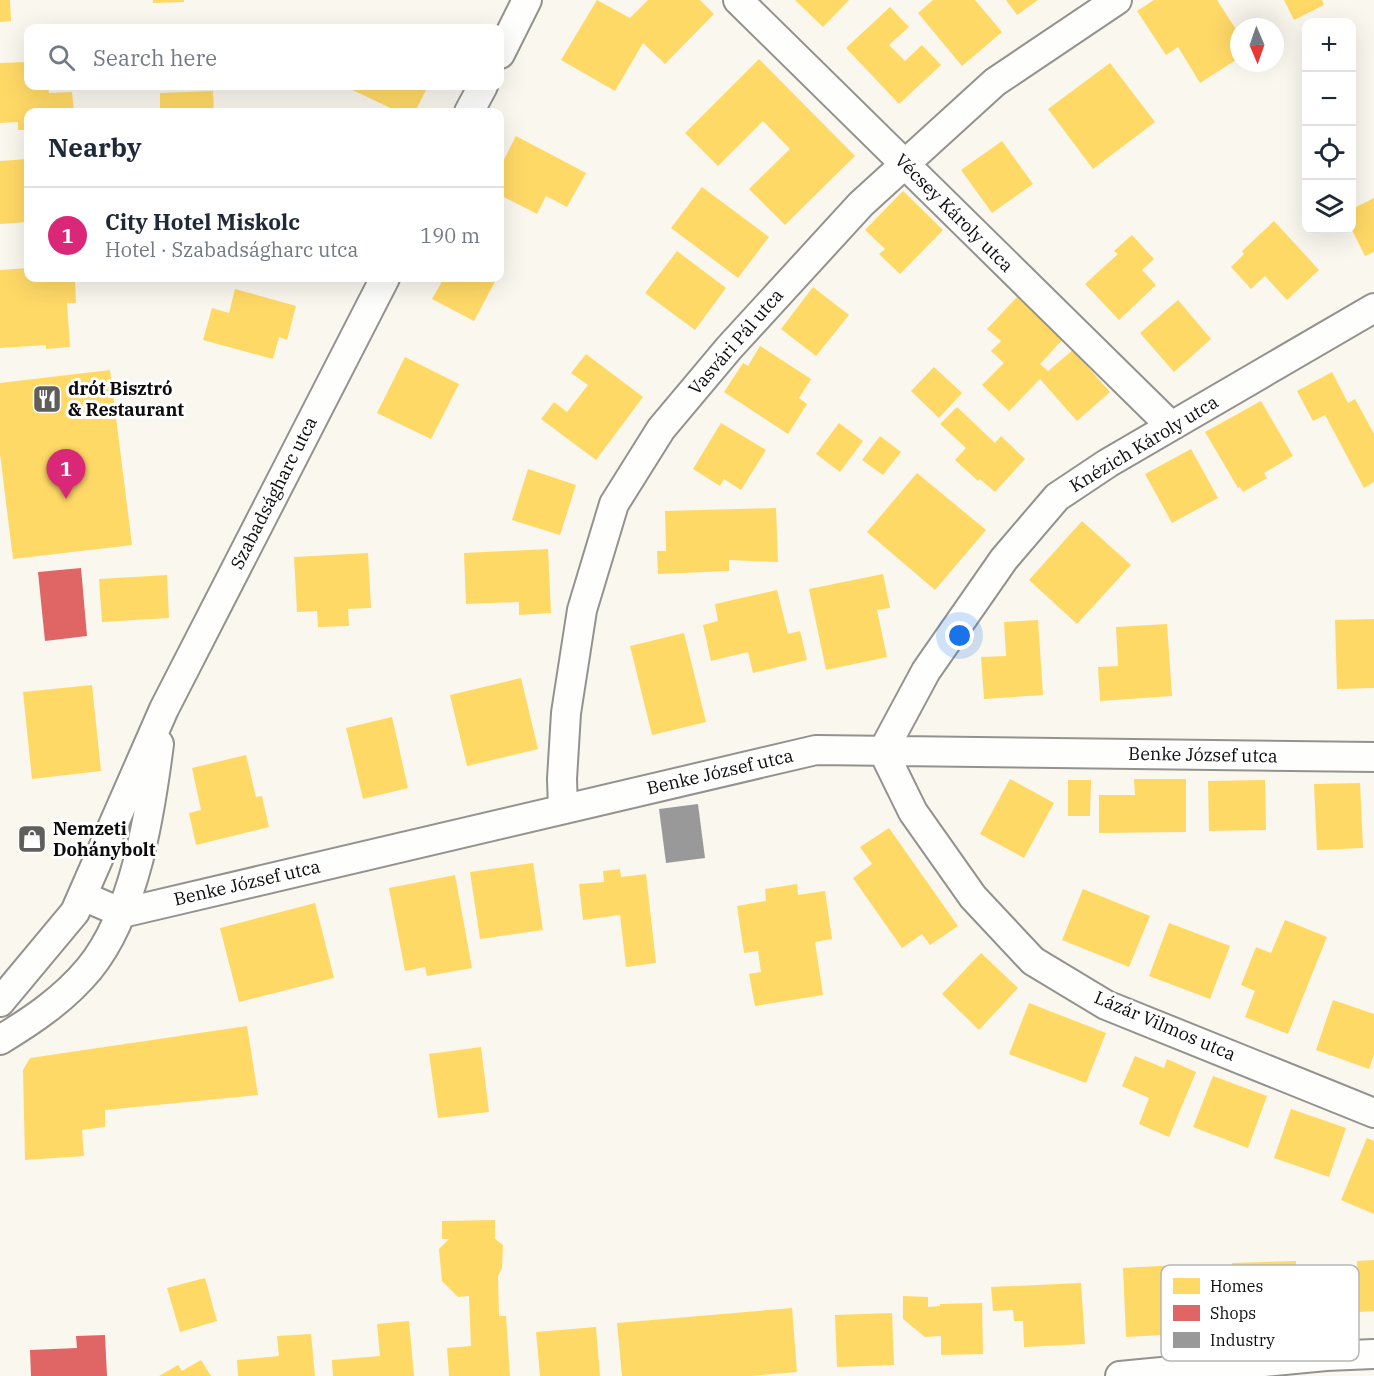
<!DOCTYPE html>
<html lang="en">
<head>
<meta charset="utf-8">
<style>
  body { margin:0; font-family:"IBM Plex Serif",serif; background:#f2f2f3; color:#1f2937 }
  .controls { position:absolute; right:18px; top:18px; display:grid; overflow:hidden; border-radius:12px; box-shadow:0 6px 24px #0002 }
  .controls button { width:54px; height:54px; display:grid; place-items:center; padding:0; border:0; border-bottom:2px solid #e0e1e3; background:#fff; color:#1f2937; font:30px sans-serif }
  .compass { position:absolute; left:1230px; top:18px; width:54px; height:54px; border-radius:50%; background:#fff; box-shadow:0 6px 24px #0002; rotate:178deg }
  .you { position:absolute; left:960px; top:636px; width:21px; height:21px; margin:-15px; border:4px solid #fff; border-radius:50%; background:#1a73e8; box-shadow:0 0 0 9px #1a73e833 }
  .badge { display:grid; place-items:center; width:39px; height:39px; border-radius:50%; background:#db2777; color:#fff; font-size:20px; font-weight:700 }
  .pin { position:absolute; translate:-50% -50px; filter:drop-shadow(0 2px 3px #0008) }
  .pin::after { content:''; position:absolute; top:32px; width:21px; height:18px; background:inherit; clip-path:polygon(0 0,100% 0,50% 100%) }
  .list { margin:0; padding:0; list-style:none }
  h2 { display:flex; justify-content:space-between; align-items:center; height:78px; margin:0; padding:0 24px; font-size:26px }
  h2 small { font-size:20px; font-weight:400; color:#747a83 }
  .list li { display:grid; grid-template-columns:39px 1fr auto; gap:18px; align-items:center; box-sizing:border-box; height:96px; padding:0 24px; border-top:2px solid #e0e1e3 }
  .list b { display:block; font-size:22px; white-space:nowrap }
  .list p { margin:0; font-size:20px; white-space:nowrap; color:#747a83 }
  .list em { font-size:20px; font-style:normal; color:#747a83 }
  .icon { flex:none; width:33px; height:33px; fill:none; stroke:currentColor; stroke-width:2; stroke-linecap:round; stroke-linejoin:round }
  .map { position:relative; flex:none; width:1374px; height:1376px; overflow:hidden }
  .search { position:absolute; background:#fff; box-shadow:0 6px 24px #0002; left:24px; top:24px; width:480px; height:66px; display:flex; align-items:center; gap:15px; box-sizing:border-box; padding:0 21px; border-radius:12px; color:#747a83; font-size:22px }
  .panel { position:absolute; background:#fff; box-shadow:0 6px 24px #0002; left:24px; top:108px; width:480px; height:174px; border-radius:12px }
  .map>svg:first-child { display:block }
</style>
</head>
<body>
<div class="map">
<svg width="1374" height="1376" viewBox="0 0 1374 1376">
  <rect width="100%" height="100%" fill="#faf7ef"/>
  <path fill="#ffd966" d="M 0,0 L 10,0 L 11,21 L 0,22 Z
    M 153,0 L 184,0 L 184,2 L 153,3 Z
    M 597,0 L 630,18 L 648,0 L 700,0 L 714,14 L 665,64 L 643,43 L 615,91 L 561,60 Z
    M 795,0 L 849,0 L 823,27 Z
    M 933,0 L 975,0 L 1002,32 L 962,66 L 918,13 Z
    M 1006,0 L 1038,0 L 1017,15 Z
    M 1154,0 L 1217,0 L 1239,34 L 1239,58 L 1200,83 L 1178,47 L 1166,55 L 1137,11 Z
    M 1284,0 L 1322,0 L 1324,5 L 1294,20 Z
    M 890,7 L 909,27 L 889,45 L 905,61 L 922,45 L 941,65 L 899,104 L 846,48 Z
    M 759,59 L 855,156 L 785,225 L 749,189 L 790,149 L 763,121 L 718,166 L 685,133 Z
    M 28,62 L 28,86 L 48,86 L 49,93 L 72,92 L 74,112 L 28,112 L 28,130 L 18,130 L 18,122 L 0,123 L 0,63 Z
    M 1110,63 L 1155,122 L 1093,169 L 1048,109 Z
    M 344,86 L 428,86 L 415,112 L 399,112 Z
    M 213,91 L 214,112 L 160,112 L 160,93 Z
    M 516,136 L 586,173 L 567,207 L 546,196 L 537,214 L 500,195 L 500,167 Z
    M 1002,141 L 1033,184 L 992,213 L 961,170 Z
    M 28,159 L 28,222 L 0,224 L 0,161 Z
    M 702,187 L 769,237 L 738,278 L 671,228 Z
    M 903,191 L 943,230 L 900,274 L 879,254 L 885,249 L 865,230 Z
    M 1374,198 L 1374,252 L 1365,256 L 1352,230 L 1352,209 Z
    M 1274,221 L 1319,270 L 1287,300 L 1265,276 L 1251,289 L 1231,267 L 1244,254 L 1242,251 Z
    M 1132,235 L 1154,259 L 1142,270 L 1156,285 L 1119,320 L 1085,284 L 1118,254 L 1114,251 Z
    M 677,251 L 726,288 L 695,330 L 645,293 Z
    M 28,268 L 28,278 L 75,278 L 76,303 L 67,303 L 70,347 L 46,349 L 46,345 L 0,348 L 0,270 Z
    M 258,278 L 317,278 L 317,279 L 258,281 Z
    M 444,278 L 497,278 L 474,321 L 432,299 Z
    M 813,287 L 849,315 L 816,356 L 781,329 Z
    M 235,289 L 296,306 L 287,340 L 279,337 L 273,359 L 203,340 L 212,308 L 229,313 Z
    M 1019,295 L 1064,338 L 1040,364 L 1048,371 L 1073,350 L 1110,392 L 1077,421 L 1040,379 L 1009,411 L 982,385 L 1004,363 L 991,351 L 1001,341 L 987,329 Z
    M 1178,300 L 1211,339 L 1174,372 L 1140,333 Z
    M 760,346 L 811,379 L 799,398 L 807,404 L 788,434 L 724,392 L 743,363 L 748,366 Z
    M 586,354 L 643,397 L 596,460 L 541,419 L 554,402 L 567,412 L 588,385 L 571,373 Z
    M 405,357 L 459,384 L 431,439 L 377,413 Z
    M 934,367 L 962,393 L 939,418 L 911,391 Z
    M 110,370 L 132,545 L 13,559 L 0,454 L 0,383 Z
    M 1332,372 L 1348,403 L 1355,399 L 1374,434 L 1374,482 L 1364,488 L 1325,415 L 1313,421 L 1297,391 Z
    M 1261,401 L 1293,456 L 1264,473 L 1267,478 L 1243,492 L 1240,487 L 1238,488 L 1205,432 Z
    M 957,407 L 995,443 L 1001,436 L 1025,459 L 995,492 L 980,479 L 978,481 L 955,460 L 966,448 L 940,424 Z
    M 721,423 L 766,450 L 741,490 L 724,479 L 720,486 L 693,469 Z
    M 839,423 L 863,441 L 840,472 L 816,454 Z
    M 880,436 L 901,452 L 883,475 L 862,460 Z
    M 1191,449 L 1218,498 L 1172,523 L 1145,474 Z
    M 528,469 L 576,485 L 560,535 L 512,520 Z
    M 917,473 L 986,530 L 935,590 L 867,532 Z
    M 776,508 L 778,562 L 729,560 L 729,571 L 658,574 L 657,551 L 666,551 L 665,511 Z
    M 1082,521 L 1131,565 L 1077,624 L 1029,580 Z
    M 548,549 L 551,613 L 519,615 L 519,602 L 466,604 L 464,553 Z
    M 368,553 L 371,608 L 348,609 L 349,626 L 318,627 L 317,611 L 297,612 L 294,557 Z
    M 883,574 L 890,608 L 877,610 L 887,657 L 826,670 L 809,589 Z
    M 167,575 L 169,618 L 102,622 L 99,579 Z
    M 777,590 L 788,634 L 800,631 L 807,660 L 753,673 L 748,652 L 711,661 L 703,625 L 718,621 L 715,604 Z
    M 1374,619 L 1374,688 L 1337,689 L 1335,620 Z
    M 1038,620 L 1043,695 L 984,699 L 981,657 L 1006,656 L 1004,622 Z
    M 1167,624 L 1172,696 L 1100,701 L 1098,667 L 1118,666 L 1116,627 Z
    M 684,633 L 706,722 L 652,735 L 630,646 Z
    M 521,678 L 538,749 L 467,766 L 450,695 Z
    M 92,685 L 101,771 L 32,779 L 23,692 Z
    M 392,717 L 408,788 L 363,799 L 346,728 Z
    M 246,755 L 256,797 L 262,796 L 269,827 L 196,845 L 189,813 L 201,810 L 192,768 Z
    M 1010,779 L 1054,803 L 1024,858 L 980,834 Z
    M 1134,779 L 1186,779 L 1186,832 L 1099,833 L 1099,795 L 1135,795 Z
    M 1068,780 L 1091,780 L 1090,816 L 1068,816 Z
    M 1265,780 L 1266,830 L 1209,831 L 1208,781 Z
    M 1360,783 L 1363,848 L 1317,850 L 1314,784 Z
    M 889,828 L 958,926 L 930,945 L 922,934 L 902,948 L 853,878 L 872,864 L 860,847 Z
    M 533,863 L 543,930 L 480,939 L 470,872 Z
    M 620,869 L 621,877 L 646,874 L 656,963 L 626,967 L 620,915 L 583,920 L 579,884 L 604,882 L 603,871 Z
    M 455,875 L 472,968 L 427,976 L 425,967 L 405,971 L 389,888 Z
    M 797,884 L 798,895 L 825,891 L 832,939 L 815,942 L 823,995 L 755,1006 L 749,974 L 761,972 L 758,951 L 744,953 L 737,906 L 766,901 L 765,889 Z
    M 1083,889 L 1150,916 L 1129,967 L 1062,940 Z
    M 315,903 L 334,978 L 239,1002 L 220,928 Z
    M 1285,920 L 1327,937 L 1288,1034 L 1245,1017 L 1255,991 L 1241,985 L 1256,947 L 1271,953 Z
    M 1169,923 L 1230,946 L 1210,999 L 1149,976 Z
    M 981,953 L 1018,988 L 979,1030 L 942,994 Z
    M 1333,1000 L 1374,1014 L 1374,1054 L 1369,1069 L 1316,1050 Z
    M 1029,1003 L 1106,1033 L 1086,1083 L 1009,1054 Z
    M 247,1026 L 258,1095 L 105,1110 L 105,1127 L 82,1130 L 84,1156 L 25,1160 L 23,1070 L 30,1058 Z
    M 481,1047 L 489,1112 L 438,1118 L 429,1054 Z
    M 1135,1056 L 1164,1068 L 1167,1059 L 1196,1072 L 1169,1137 L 1139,1124 L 1149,1098 L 1122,1086 Z
    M 1213,1076 L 1267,1096 L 1248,1148 L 1193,1127 Z
    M 1291,1109 L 1346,1128 L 1329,1177 L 1274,1158 Z
    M 1367,1138 L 1374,1141 L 1374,1214 L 1341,1200 Z
    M 495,1220 L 495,1239 L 503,1245 L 502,1268 L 498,1276 L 499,1316 L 506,1316 L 510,1376 L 449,1376 L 447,1348 L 471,1346 L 469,1296 L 458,1297 L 442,1281 L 439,1249 L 449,1239 L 442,1239 L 442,1221 Z
    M 1374,1260 L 1374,1311 L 1359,1312 L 1357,1261 Z
    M 1296,1261 L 1298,1325 L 1235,1328 L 1232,1263 Z
    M 1177,1265 L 1181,1334 L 1126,1337 L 1123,1268 Z
    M 205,1278 L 217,1321 L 180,1332 L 167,1288 Z
    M 1081,1283 L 1085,1344 L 1024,1347 L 1023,1321 L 1014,1321 L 1013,1310 L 993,1311 L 991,1287 Z
    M 903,1296 L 928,1297 L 928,1307 L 940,1306 L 940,1304 L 982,1303 L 983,1354 L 941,1355 L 941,1336 L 925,1337 L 903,1319 Z
    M 792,1308 L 797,1372 L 751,1376 L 622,1376 L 617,1323 Z
    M 892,1313 L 894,1365 L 837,1367 L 835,1315 Z
    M 409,1321 L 414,1376 L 333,1376 L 332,1360 L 380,1356 L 377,1324 Z
    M 596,1327 L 600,1376 L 540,1376 L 536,1332 Z
    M 311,1334 L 315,1376 L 238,1376 L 237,1360 L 279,1356 L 277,1336 Z
    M 201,1360 L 211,1376 L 159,1376 L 178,1365 L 182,1371 Z"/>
  <path fill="#e06666" d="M 81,568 L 87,636 L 45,641 L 38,572 Z
    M 105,1335 L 107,1376 L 31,1376 L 30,1350 L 77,1348 L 76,1336 Z"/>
  <path fill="#999" d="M 698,804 L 705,858 L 666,863 L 659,809 Z"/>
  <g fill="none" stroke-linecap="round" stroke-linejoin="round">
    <g stroke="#93928e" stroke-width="32">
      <path id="street" d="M 738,0 L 1171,426
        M 500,54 L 527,0
        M 469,112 L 483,86
        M 883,751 L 926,671 L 1004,559 L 1057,497 L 1108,463 L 1374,308
        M 883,751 L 913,812 L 973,897 L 1033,961 L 1106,1005 L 1374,1113
        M 563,809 L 562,779 L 566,713 L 582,610 L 614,504 L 661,429 L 729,348 L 861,204 L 995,82 L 1117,0
        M 83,896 L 122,913 L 816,750 L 1374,757
        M 0,1002 L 75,912 L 164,709 L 385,278
        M 0,1040 C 33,1020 64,999 89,969 C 135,913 150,814 159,744
        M 1120,1376 L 1326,1356 L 1374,1354"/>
    </g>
    <use href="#street" stroke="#fefefd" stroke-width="28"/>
  </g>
  <defs>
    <g id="restaurant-square" transform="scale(1.5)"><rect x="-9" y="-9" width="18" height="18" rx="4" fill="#5f5e5b" stroke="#fff"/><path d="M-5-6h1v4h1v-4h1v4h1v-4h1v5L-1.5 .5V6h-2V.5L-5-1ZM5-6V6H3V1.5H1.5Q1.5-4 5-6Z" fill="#fff"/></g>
    <g id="shop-square" transform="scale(1.5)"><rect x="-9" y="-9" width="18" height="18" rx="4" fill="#5f5e5b" stroke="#fff"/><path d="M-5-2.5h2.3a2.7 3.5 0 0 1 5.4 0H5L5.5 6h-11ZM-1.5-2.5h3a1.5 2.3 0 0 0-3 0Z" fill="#fff"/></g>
  </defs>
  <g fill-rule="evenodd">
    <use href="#restaurant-square" x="47" y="399"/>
    <use href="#shop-square" x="32" y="839"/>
  </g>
  <g text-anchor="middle" stroke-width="6" stroke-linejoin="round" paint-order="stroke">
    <g font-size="18" fill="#0c0c0c" stroke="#fff">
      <text transform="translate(954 213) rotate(45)" y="6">Vécsey Károly utca</text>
      <text transform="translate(736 342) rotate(-49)" y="6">Vasvári Pál utca</text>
      <text transform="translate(1144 444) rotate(-31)" y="6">Knézich Károly utca</text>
      <text transform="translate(274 493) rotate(-63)" y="6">Szabadságharc utca</text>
      <text transform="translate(1203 755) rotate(1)" y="6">Benke József utca</text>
      <text transform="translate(720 772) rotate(-13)" y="6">Benke József utca</text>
      <text transform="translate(247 883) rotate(-13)" y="6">Benke József utca</text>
      <text transform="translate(1165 1026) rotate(23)" y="6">Lázár Vilmos utca</text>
    </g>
    <g font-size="18" font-weight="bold" fill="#0c0c0c" stroke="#fff" text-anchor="start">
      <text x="68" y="395">drót Bisztró<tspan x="68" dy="21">&amp; Restaurant</tspan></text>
      <text x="53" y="835">Nemzeti<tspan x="53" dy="21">Dohánybolt</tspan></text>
    </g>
  </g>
  <rect x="1161" y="1265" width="198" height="96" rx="9" fill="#fff" stroke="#b6b6b6" stroke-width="1.5"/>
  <rect x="1173" y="1278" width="27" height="16" fill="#ffd966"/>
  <rect x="1173" y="1305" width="27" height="16" fill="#e06666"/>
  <rect x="1173" y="1332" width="27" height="16" fill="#999"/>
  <g font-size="16" fill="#0c0c0c">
    <text x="1210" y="1292">Homes</text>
    <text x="1210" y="1319">Shops</text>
    <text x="1210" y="1346">Industry</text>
  </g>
</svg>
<div class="controls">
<button>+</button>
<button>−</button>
<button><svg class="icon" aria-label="locate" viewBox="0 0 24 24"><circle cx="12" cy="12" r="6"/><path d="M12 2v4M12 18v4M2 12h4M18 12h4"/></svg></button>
<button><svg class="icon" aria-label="layers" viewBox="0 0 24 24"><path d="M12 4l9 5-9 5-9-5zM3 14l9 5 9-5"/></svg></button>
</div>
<svg class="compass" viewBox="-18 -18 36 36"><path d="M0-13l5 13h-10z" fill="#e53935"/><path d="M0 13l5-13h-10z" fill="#747a83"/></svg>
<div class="you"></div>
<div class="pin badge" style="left:66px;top:499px">1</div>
<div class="search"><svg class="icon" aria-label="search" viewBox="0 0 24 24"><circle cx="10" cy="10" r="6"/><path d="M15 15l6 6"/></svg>Search here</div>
<section class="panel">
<h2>Nearby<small></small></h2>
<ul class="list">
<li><span class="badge">1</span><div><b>City Hotel Miskolc</b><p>Hotel · Szabadságharc utca</p></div><em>190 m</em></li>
</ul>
</section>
</div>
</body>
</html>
